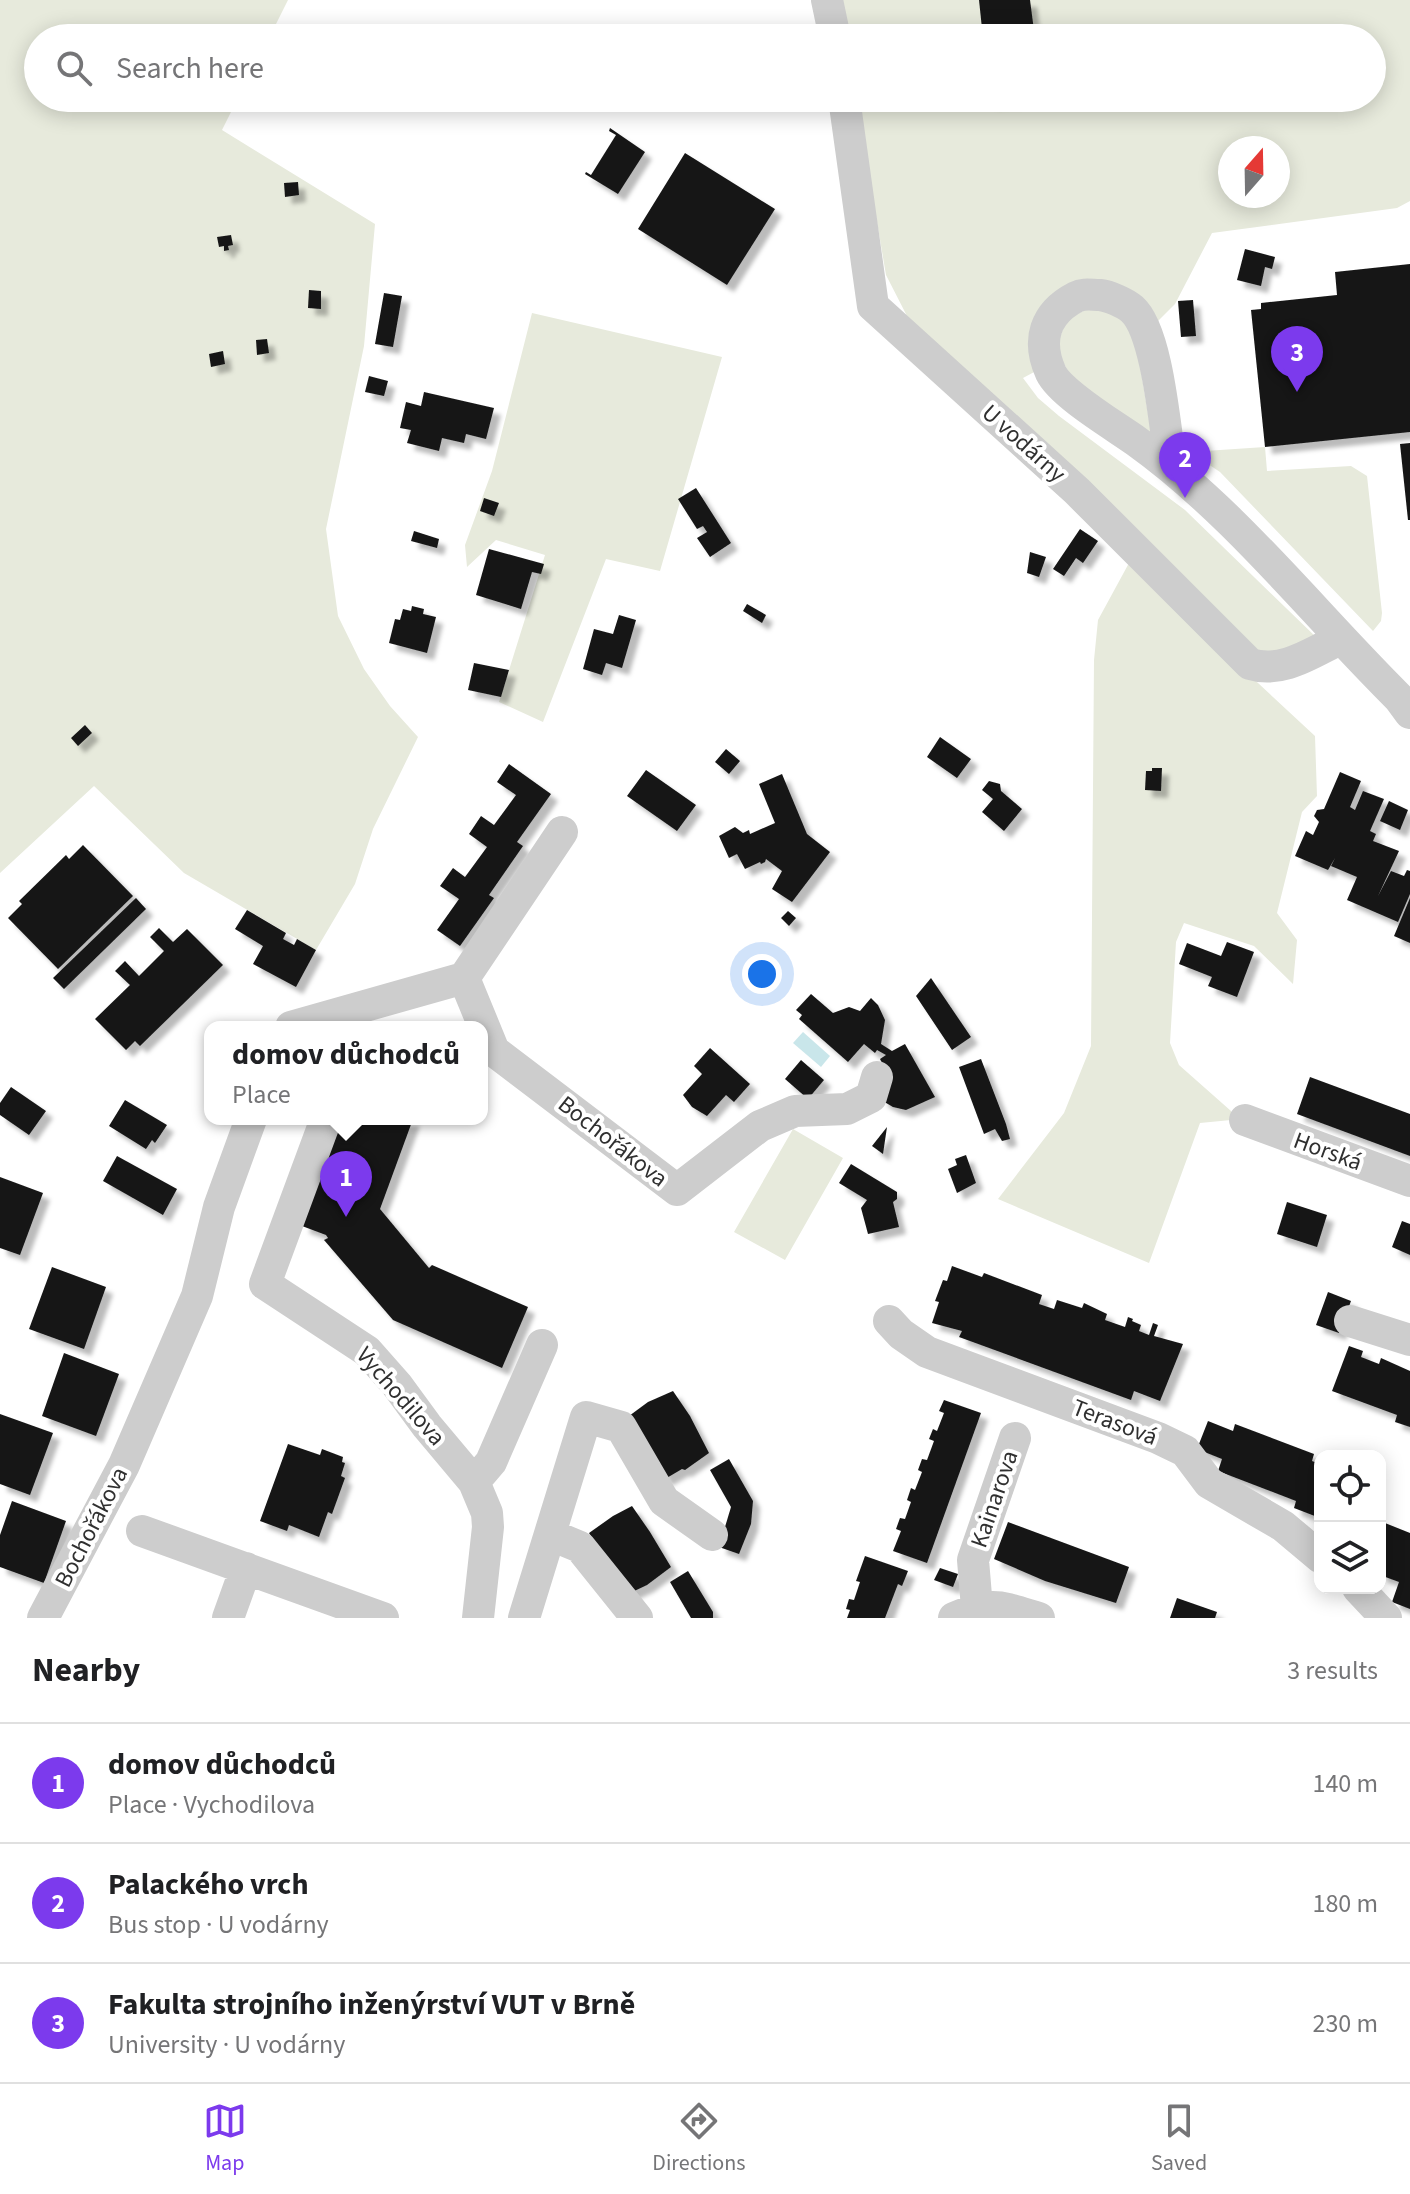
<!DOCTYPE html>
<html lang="en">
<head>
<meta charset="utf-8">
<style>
  body { margin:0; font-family:"Source Sans 3",sans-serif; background:#f6f6f6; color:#202124 }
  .controls { position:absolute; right:24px; bottom:24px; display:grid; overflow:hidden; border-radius:16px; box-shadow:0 4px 20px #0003 }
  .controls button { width:72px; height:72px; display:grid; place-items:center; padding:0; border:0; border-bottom:2px solid #e0e0e0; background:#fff; color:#202124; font:40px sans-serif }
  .compass { position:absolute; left:1218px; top:136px; width:72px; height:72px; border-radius:50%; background:#fff; box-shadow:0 4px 20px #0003; rotate:20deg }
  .you { position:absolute; left:762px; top:974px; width:28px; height:28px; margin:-20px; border:6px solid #fff; border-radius:50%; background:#1a73e8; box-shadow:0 0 0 12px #1a73e833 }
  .badge { display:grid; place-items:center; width:52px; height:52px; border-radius:50%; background:#7c3aed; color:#fff; font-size:26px; font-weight:700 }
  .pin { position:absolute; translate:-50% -66px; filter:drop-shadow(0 2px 4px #0008) }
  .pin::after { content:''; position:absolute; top:42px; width:28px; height:24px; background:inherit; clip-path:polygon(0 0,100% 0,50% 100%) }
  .popup { position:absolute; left:204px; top:1021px; width:284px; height:104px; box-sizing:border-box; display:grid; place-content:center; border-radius:16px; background:#fff; filter:drop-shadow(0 2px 6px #0005); font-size:26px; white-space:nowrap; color:#757577 }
  .popup b { font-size:30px; color:#202124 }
  .popup::after { content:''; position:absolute; left:50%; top:100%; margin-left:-16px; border:16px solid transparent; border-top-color:#fff }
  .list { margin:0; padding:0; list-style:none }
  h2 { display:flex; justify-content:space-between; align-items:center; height:104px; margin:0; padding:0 32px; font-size:34px }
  h2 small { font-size:26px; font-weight:400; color:#757577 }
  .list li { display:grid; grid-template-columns:52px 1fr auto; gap:24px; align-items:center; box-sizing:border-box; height:120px; padding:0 32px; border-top:2px solid #e0e0e0 }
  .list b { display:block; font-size:30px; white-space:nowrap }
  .list p { margin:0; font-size:26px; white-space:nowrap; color:#757577 }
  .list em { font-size:26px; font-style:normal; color:#757577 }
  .icon { flex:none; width:44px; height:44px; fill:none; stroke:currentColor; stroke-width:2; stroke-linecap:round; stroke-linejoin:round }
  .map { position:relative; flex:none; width:1410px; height:1618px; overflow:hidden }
  .search { position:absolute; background:#fff; box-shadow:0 4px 20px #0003; left:24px; right:24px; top:24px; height:88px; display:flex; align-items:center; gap:20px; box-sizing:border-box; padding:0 28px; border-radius:44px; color:#757577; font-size:30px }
  .sheet { height:464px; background:#fff }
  nav { display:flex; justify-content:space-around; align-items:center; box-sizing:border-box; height:112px; border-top:2px solid #e0e0e0; background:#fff; font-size:22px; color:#757577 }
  nav a { display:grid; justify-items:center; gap:4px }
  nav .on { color:#7c3aed }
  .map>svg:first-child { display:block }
</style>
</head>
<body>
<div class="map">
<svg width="1410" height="1618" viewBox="0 0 1410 1618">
  <defs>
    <filter id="shadow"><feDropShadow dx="7" dy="7" stdDeviation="2" flood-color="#0004"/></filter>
  </defs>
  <rect width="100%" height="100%" fill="#fff"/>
  <path fill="#e7eadc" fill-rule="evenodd" d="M 0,0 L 288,0 L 269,38 L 38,38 L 38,98 L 238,98 L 222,130 L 375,224 L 364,346 L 326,529 L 338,616 L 364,669 L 390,706 L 418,737 L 373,829 L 355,884 L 316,950 L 184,873 L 94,786 L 0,873 Z
    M 838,0 L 1410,0 L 1410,201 L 1397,208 L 1212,233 L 1175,304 L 1158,321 L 1137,295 L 1089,282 L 1036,371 L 1023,378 L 1038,398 L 1059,416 L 1185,510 L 1318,639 L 1259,664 L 908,318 L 886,275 L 856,98 L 1372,98 L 1372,38 L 845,38 ZM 1230,148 L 1278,148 L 1278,196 L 1230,196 Z
    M 1089,308 L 1116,312 L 1135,335 L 1151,432 L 1148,434 L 1074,382 L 1056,349 L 1066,320 Z
    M 532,313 L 722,357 L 660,571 L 606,559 L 543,722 L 499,702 L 545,555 L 496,540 L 467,567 L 465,545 L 492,471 Z
    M 1265,447 L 1267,471 L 1351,466 L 1367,476 L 1382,613 L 1381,621 L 1373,631 L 1220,472 L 1190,452 Z
    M 1129,563 L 1315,736 L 1317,796 L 1302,812 L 1277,913 L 1297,940 L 1293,984 L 1254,946 L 1184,923 L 1176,942 L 1170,1043 L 1179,1065 L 1231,1111 L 1231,1120 L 1200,1123 L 1149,1263 L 998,1199 L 1064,1113 L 1091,1046 L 1094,660 L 1098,620 Z
    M 793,1129 L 843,1158 L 785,1260 L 734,1232 Z"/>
  <path fill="#c9e6ea" d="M 803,1032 L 830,1056 L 821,1067 L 793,1043 Z"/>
  <path fill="#171717" filter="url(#shadow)" d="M 979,0 L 1030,0 L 1035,38 L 983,38 Z
    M 990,98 L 1023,98 L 1023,100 L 990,102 Z
    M 610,128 L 645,152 L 618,194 L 585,174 L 586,172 L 591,175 L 616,135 L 609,131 Z
    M 685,153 L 775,209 L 727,285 L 638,229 Z
    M 298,182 L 299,195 L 285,197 L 284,183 Z
    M 231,235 L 233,245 L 228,246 L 229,250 L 224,251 L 224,246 L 219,247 L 217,237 Z
    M 1245,249 L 1275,257 L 1272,269 L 1265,267 L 1261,286 L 1237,280 Z
    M 1410,264 L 1410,432 L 1265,447 L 1251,310 L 1261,309 L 1261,303 L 1337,295 L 1335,272 Z
    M 309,290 L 321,291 L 321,309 L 308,308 Z
    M 384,293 L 402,296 L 393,347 L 375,344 Z
    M 1193,300 L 1196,336 L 1181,337 L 1178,301 Z
    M 267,339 L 269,353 L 257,355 L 256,340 Z
    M 223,351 L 225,364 L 211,367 L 209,354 Z
    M 369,376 L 388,381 L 384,396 L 365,392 Z
    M 424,392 L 494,408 L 486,439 L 466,434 L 464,443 L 442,438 L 439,451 L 407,443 L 411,430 L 400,428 L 406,402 L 421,406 Z
    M 1410,443 L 1410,520 L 1408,520 L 1400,444 Z
    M 696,488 L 731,543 L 710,557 L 697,538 L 707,532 L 703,526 L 697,529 L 678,499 Z
    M 484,498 L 499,503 L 494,516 L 480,511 Z
    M 1080,529 L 1098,541 L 1083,563 L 1076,558 L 1064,576 L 1053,569 Z
    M 414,531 L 439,539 L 437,548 L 411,541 Z
    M 489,549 L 544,564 L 541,574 L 532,572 L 521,609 L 476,595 Z
    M 1030,552 L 1046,557 L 1039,577 L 1027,573 Z
    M 747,604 L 766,615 L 762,623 L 743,611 Z
    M 412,606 L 424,609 L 423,614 L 436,617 L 427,653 L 389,643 L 395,619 L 400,620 L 403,609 L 411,611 Z
    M 619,615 L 636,620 L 622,668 L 606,663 L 602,675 L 583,669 L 594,629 L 613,634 Z
    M 474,663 L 509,670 L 501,697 L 468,690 Z
    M 85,725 L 92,733 L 78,746 L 71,738 Z
    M 940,737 L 971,759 L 957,778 L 927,757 Z
    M 726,749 L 740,761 L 729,774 L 715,762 Z
    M 509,764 L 551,794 L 517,842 L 523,846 L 489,895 L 494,898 L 460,946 L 437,930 L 459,899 L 440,886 L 453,868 L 465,877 L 487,847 L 469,834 L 481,816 L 494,825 L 516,795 L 497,782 Z
    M 1152,768 L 1162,768 L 1161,791 L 1145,790 L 1146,771 L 1152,771 Z
    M 646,770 L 696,805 L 677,831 L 627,796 Z
    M 1340,772 L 1361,781 L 1350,807 L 1355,810 L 1363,791 L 1384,799 L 1370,831 L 1376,834 L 1373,841 L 1399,851 L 1378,896 L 1391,871 L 1404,876 L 1407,870 L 1410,871 L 1410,894 L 1398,922 L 1347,900 L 1357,877 L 1331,866 L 1335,858 L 1328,870 L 1295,856 L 1306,831 L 1313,835 L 1319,822 L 1314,816 L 1317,810 L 1324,809 Z
    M 782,774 L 807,834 L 830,852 L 792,902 L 772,889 L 782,871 L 766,859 L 765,862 L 761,864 L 760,862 L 745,869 L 737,854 L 729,858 L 719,836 L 735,827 L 743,833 L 749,830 L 750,834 L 775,823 L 759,784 Z
    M 989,781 L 1000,784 L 1001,791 L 1022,809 L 1004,831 L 982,812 L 993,799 L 982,790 Z
    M 1389,801 L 1408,810 L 1400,830 L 1380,821 Z
    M 83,845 L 133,896 L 58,969 L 8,918 L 22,904 L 19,901 L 66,855 L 69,859 Z
    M 136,898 L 146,909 L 64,989 L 53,978 Z
    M 1410,898 L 1410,943 L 1394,936 Z
    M 247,910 L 286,933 L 283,939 L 294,945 L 297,939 L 316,950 L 296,987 L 253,964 L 263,946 L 235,929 Z
    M 788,911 L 796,918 L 789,926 L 781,918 Z
    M 159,928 L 173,942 L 187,929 L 223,965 L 140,1046 L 135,1041 L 126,1050 L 95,1019 L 130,985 L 115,971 L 125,961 L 139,976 L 164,951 L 150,937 Z
    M 1227,942 L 1254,952 L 1237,997 L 1208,986 L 1212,977 L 1179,964 L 1187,943 L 1221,956 Z
    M 931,978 L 971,1037 L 952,1050 L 916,996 Z
    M 811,994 L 833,1013 L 849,1007 L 860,1011 L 871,998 L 878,1005 L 885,1020 L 881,1044 L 892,1051 L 905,1044 L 935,1097 L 906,1110 L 893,1107 L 881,1100 L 885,1069 L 880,1059 L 886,1055 L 877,1050 L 875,1053 L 864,1044 L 848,1062 L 799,1019 L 802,1015 L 796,1010 Z
    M 710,1048 L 750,1084 L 734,1102 L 726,1095 L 707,1116 L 692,1107 L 683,1095 L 702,1074 L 694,1066 Z
    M 981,1059 L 1006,1124 L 1010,1139 L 1002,1141 L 995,1129 L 984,1134 L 959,1067 Z
    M 801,1060 L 824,1080 L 808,1099 L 785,1079 Z
    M 1310,1077 L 1410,1114 L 1410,1156 L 1297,1114 Z
    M 11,1087 L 46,1111 L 29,1135 L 0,1115 L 0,1103 Z
    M 125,1100 L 167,1125 L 155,1143 L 152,1140 L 146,1149 L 109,1126 Z
    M 341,1119 L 413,1119 L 380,1209 L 429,1268 L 432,1265 L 528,1307 L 502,1368 L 393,1320 L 324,1240 L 328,1238 L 326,1235 L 302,1226 Z
    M 887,1127 L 883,1154 L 872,1146 Z
    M 966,1155 L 976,1183 L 957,1193 L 948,1169 L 957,1165 L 955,1159 Z
    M 117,1156 L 177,1189 L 163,1215 L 103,1181 Z
    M 851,1164 L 897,1192 L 897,1199 L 893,1202 L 899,1227 L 868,1234 L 861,1208 L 867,1200 L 839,1183 Z
    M 0,1177 L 43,1193 L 20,1255 L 0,1248 Z
    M 1287,1202 L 1327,1215 L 1317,1247 L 1277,1234 Z
    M 1402,1221 L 1410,1224 L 1410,1255 L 1392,1247 Z
    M 952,1266 L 982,1277 L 984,1273 L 1042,1295 L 1039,1304 L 1054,1309 L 1057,1300 L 1082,1308 L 1084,1303 L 1107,1314 L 1105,1320 L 1125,1327 L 1128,1317 L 1133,1319 L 1132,1321 L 1141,1325 L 1139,1331 L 1149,1335 L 1153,1323 L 1158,1325 L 1154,1336 L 1183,1344 L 1160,1401 L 1134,1391 L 1131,1400 L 959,1337 L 962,1331 L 932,1323 L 939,1302 L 935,1301 L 943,1280 L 947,1281 Z
    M 52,1267 L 106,1287 L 84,1349 L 29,1329 Z
    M 1328,1292 L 1351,1301 L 1339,1333 L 1316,1325 Z
    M 1349,1346 L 1363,1351 L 1361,1357 L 1379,1364 L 1381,1358 L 1410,1371 L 1410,1427 L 1395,1422 L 1397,1415 L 1332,1391 Z
    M 64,1353 L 119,1374 L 96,1436 L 42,1416 Z
    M 673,1391 L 690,1416 L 709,1453 L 685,1470 L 682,1469 L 665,1479 L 629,1416 L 648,1402 Z
    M 944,1400 L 981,1413 L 927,1563 L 893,1551 L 901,1531 L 896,1529 L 900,1518 L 905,1519 L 911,1502 L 907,1500 L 911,1488 L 915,1490 L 922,1472 L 918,1470 L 922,1459 L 927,1460 L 934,1441 L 929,1439 L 933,1429 L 937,1431 L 944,1413 L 939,1411 Z
    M 0,1414 L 53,1433 L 30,1495 L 0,1484 Z
    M 1208,1421 L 1233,1431 L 1235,1424 L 1314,1454 L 1312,1461 L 1320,1464 L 1320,1518 L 1294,1508 L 1296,1501 L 1218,1471 L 1222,1459 L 1197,1449 Z
    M 288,1444 L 320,1455 L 322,1449 L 343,1457 L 342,1462 L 345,1463 L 341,1476 L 345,1478 L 332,1514 L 328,1512 L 319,1537 L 289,1525 L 287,1531 L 260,1521 Z
    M 729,1459 L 753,1501 L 751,1524 L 739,1554 L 719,1547 L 731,1507 L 710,1470 Z
    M 12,1501 L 66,1521 L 44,1583 L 0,1567 L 0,1535 Z
    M 632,1506 L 650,1532 L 671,1567 L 647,1585 L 628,1594 L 589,1533 L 613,1516 Z
    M 1380,1521 L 1410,1533 L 1410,1609 L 1392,1602 L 1399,1582 L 1380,1575 Z
    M 1008,1522 L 1129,1567 L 1116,1603 L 1045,1581 L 994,1559 Z
    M 865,1556 L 908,1571 L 902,1586 L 898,1584 L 885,1618 L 847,1618 L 850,1610 L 846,1609 L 849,1599 L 854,1600 L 860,1582 L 856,1581 Z
    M 940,1568 L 958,1574 L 953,1587 L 934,1580 Z
    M 688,1571 L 713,1612 L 713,1618 L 691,1618 L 670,1582 Z
    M 1177,1598 L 1217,1612 L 1215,1618 L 1170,1618 Z"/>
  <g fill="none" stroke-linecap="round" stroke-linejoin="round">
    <path stroke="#cdcdcd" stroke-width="32" d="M 827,0 L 835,38
      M 844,98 L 873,306 L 1077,491 L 1250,664 C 1282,674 1311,653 1340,639
      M 1171,466 C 1165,431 1158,332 1132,309 C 1125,303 1109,296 1100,295 C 1091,295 1084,293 1076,297 C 1045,313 1036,340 1051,373 C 1061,394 1115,426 1136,441 C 1235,512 1312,612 1399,698 L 1410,713
      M 464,978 L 494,1051 L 677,1190 L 760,1126 L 795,1111 L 847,1109 L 871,1097 L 877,1077
      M 291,1027 L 464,978 L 562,832
      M 326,1119 L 265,1284 L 367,1351 L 397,1385 L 427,1426 L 474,1482 L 487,1513 L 488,1527 L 478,1618
      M 1245,1120 L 1410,1181
      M 889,1321 L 901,1334 L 927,1352 L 1158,1438 L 1185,1451 L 1209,1483 L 1283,1526 L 1320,1557
      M 1350,1321 L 1410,1340
      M 474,1482 L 491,1462 L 542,1345
      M 142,1531 L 383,1618
      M 551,1535 L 580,1547 L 637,1618
      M 1358,1588 L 1386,1618
      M 977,1608 L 973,1560 L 1015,1438
      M 43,1618 L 124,1465 L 197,1296 L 219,1207 L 251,1119
      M 228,1618 L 246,1568
      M 524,1618 L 586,1417 L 621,1427 L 664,1501 L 712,1535
      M 954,1618 C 993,1601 999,1606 1039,1618"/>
  </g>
  <g text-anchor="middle" stroke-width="8" stroke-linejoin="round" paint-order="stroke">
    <g font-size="24" fill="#303030" stroke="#fff">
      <text transform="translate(1024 443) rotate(42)" y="8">U vodárny</text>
      <text transform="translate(613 1141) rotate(38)" y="8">Bochořákova</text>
      <text transform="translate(1328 1151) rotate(20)" y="8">Horská</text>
      <text transform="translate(401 1396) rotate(49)" y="8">Vychodilova</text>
      <text transform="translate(1115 1422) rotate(21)" y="8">Terasová</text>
      <text transform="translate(994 1499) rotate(-71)" y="8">Kainarova</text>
      <text transform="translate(91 1527) rotate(-63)" y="8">Bochořákova</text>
    </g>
  </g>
</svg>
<div class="controls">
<button><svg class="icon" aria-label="locate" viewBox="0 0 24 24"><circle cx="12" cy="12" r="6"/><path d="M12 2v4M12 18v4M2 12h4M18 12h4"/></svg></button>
<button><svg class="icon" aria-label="layers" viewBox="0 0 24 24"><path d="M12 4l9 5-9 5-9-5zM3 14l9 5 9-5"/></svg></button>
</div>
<svg class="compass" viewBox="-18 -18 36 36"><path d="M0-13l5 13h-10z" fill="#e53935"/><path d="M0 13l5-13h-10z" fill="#757577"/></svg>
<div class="you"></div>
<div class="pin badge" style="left:346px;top:1217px">1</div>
<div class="popup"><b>domov důchodců</b>Place</div>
<div class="pin badge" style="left:1185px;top:498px">2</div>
<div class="pin badge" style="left:1297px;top:392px">3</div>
<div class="search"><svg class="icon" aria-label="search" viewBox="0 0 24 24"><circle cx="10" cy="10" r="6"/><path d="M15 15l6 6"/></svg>Search here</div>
</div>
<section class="sheet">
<h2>Nearby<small>3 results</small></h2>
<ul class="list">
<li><span class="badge">1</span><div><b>domov důchodců</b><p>Place · Vychodilova</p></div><em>140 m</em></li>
<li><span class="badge">2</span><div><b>Palackého vrch</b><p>Bus stop · U vodárny</p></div><em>180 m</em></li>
<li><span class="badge">3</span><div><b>Fakulta strojního inženýrství VUT v Brně</b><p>University · U vodárny</p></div><em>230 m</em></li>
</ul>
</section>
<nav>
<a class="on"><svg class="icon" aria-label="map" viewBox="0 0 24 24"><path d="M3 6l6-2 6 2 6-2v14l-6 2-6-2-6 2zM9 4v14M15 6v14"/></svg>Map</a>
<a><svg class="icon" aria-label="directions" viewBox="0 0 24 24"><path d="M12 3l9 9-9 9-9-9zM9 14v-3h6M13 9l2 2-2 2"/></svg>Directions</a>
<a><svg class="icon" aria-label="saved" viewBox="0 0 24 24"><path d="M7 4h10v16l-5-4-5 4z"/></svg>Saved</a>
</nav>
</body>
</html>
